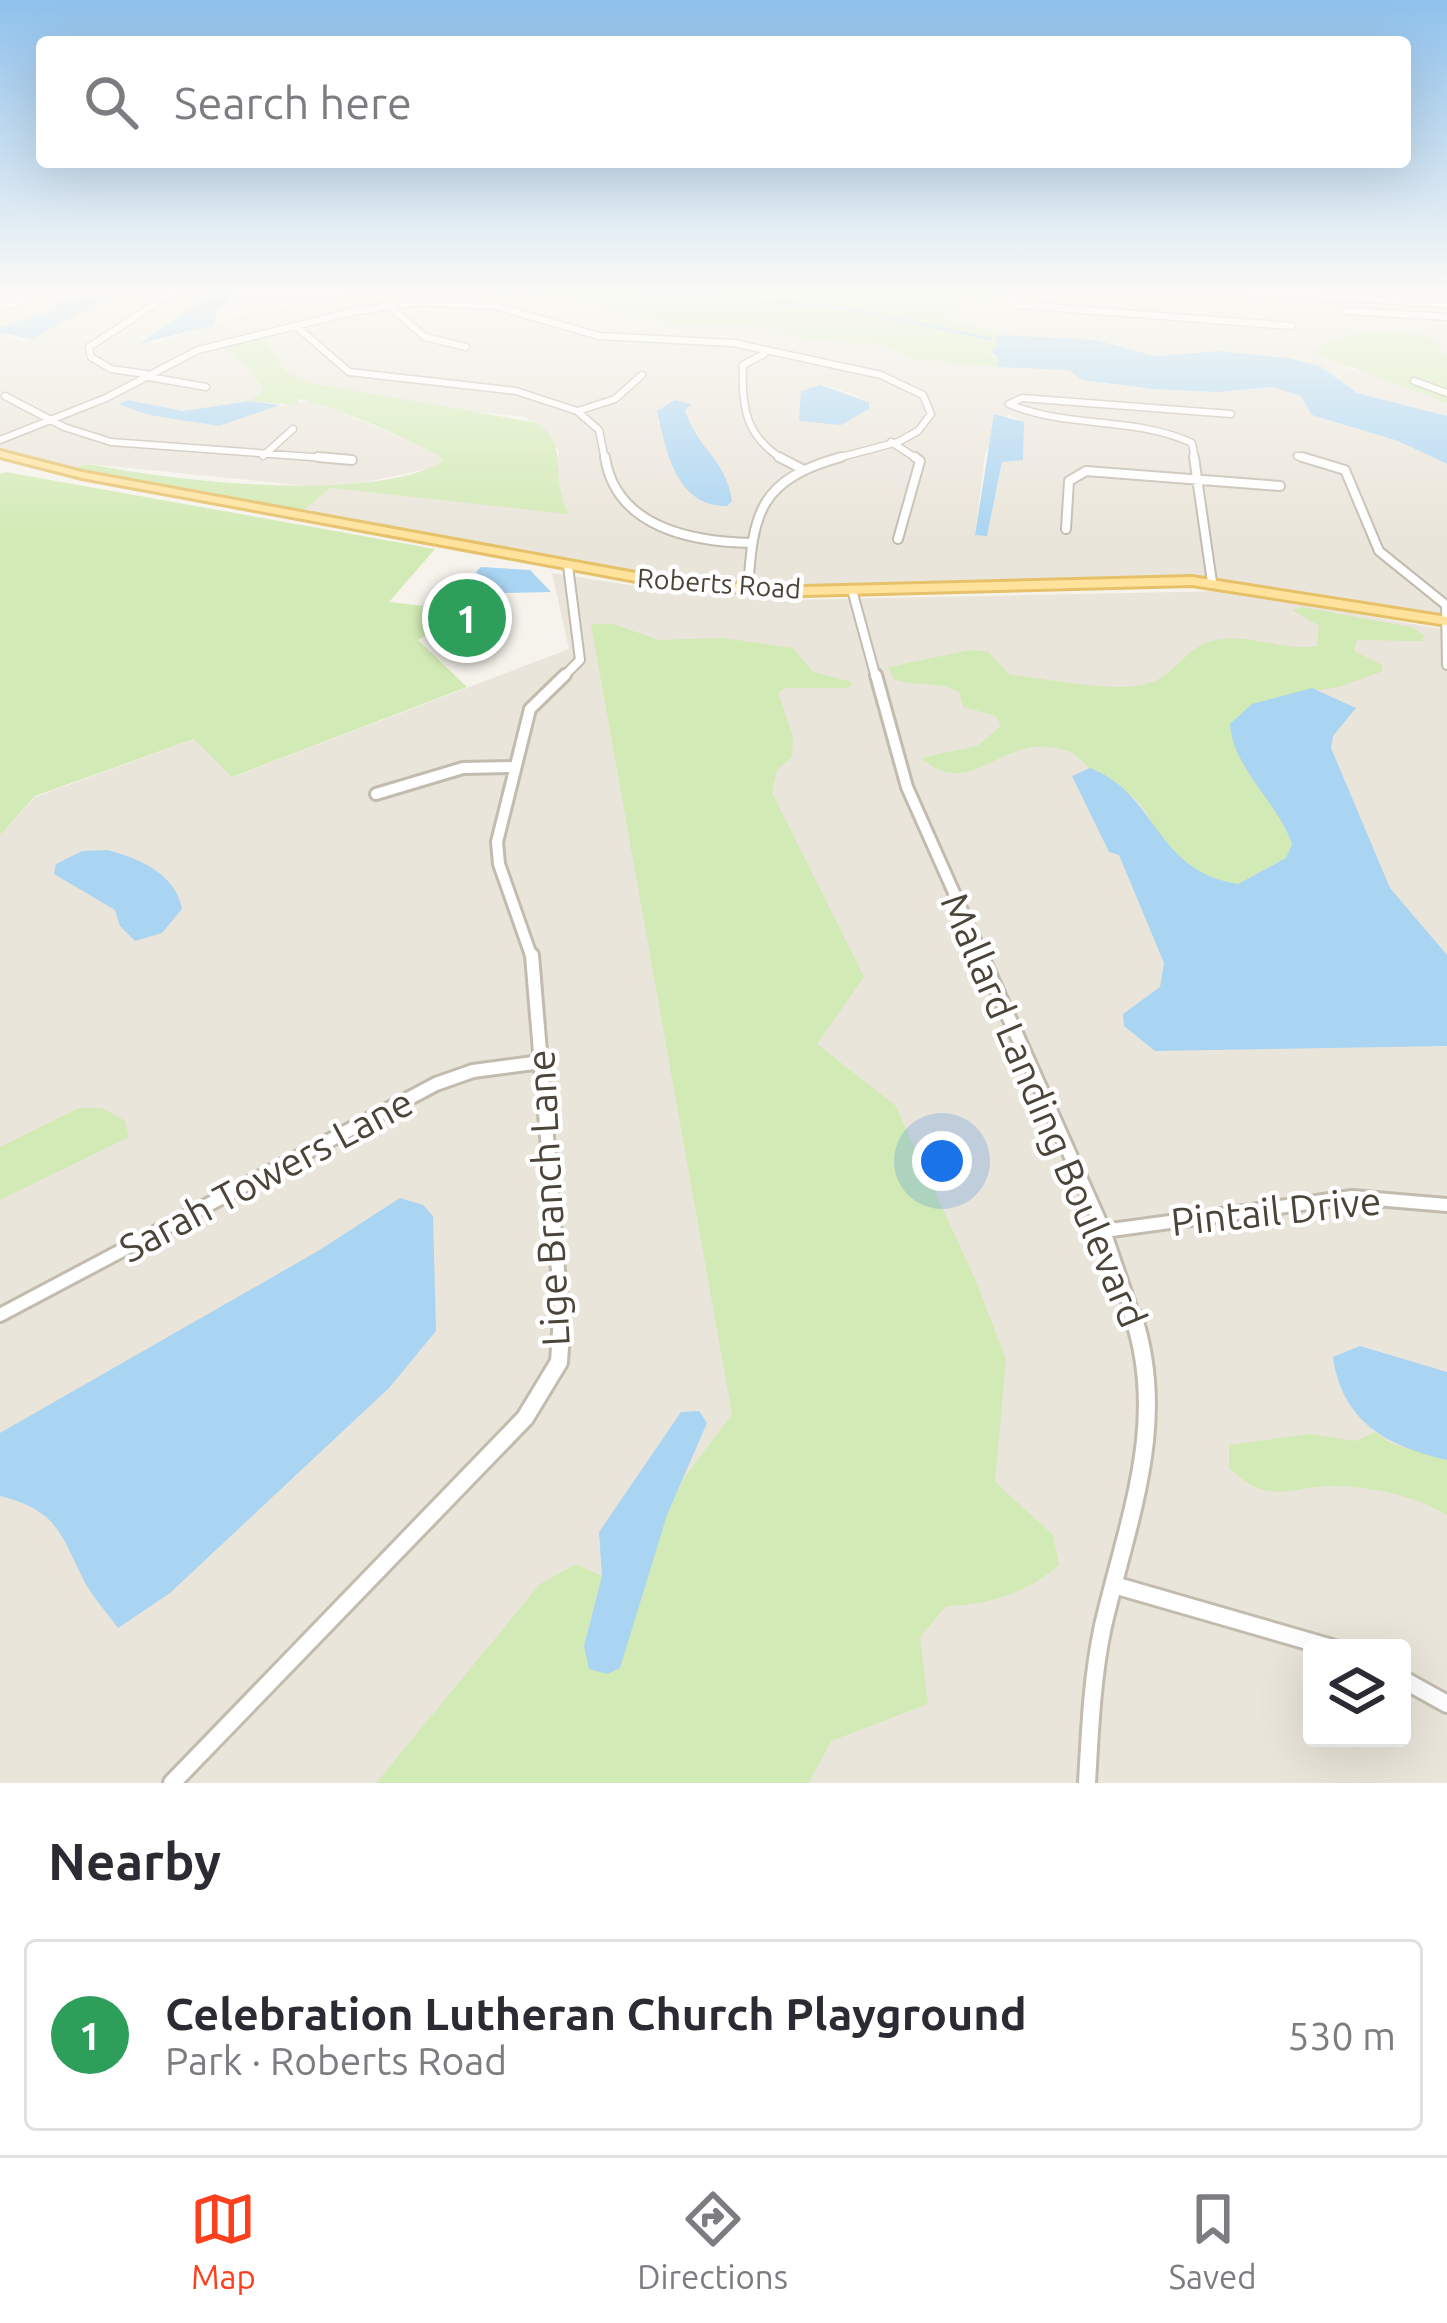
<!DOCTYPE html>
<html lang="en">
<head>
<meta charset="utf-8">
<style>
  body { margin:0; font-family:Ubuntu,sans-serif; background:#f2f2f3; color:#2b2b33 }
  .controls { position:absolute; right:36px; bottom:36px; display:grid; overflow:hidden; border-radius:12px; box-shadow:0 12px 48px #0002 }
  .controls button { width:108px; height:108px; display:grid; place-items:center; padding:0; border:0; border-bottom:3px solid #e1e1e2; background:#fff; color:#2b2b33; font:60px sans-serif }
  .you { position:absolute; left:942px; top:1161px; width:42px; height:42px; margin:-30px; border:9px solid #fff; border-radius:50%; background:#1a73e8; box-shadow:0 0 0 18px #1a73e833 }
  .badge { display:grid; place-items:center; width:78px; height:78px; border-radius:50%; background:#fc3f1d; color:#fff; font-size:39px; font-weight:700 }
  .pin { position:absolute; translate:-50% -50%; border:6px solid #fff; box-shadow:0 3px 12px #0006 }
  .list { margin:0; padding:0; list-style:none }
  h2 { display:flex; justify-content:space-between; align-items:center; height:156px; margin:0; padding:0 48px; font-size:51px }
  h2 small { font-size:39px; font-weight:400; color:#7c7c81 }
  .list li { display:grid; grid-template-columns:78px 1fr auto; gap:36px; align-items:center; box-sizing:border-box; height:192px; margin:0 24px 24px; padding:0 24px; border:3px solid #e1e1e2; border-radius:12px }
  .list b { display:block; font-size:45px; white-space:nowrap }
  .list p { margin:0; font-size:39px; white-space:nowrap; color:#7c7c81 }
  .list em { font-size:39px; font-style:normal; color:#7c7c81 }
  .icon { flex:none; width:66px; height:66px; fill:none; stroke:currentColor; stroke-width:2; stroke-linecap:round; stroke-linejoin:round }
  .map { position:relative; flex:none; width:1447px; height:1783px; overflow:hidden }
  .search { position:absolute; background:#fff; box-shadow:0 12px 48px #0002; left:36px; right:36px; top:36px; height:132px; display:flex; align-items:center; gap:30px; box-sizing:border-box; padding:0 42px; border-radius:12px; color:#7c7c81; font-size:45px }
  .sheet { height:372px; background:#fff }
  nav { display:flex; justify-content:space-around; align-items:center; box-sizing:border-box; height:168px; border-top:3px solid #e1e1e2; background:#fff; font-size:33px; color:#7c7c81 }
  nav a { display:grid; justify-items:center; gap:6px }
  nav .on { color:#fc3f1d }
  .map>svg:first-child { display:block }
</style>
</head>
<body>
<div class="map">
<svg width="1447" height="1783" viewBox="0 0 1447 1783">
  <rect width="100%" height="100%" fill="#f6f3ec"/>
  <path fill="#eae5da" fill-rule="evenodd" d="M 0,291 L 221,291 L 138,340 L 154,344 L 272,305 L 264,312 L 351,294 L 531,291 L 665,323 L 754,324 L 808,340 L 880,344 L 913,359 L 1069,370 L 1100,383 L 1151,389 L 1218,392 L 1272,387 L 1301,396 L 1312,415 L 1398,441 L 1447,464 L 1447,618 L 1190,579 L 803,588 L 680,582 L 300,513 L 328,488 L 90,464 L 67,469 L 0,452 L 0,333 L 23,341 L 93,296 L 57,302 L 45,314 L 0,328 ZM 263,338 L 287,373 L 310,383 L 442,408 L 526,417 L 559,451 L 555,478 L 568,513 L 337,488 L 432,468 L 443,461 L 442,454 L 310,400 L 261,409 L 219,426 L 149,415 L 119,403 L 128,400 L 183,411 L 249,401 L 263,392 L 251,370 L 227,348 ZM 825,385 L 858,396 L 868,402 L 843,424 L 800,421 L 802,391 ZM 1008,414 L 1024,422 L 1009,461 L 1002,462 L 987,535 L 975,535 L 985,454 Z
    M 995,291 L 1447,291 L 1447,354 L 1428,335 L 1344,368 L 1381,375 L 1447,403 L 1447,416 L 1357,393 L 1320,366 L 1287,358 L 1220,351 L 1155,356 L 1096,340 L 1019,337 L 947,322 L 959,298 L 993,300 Z
    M 552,573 L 668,591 L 786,600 L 1226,591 L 1447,630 L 1447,1783 L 0,1783 L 0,835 L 35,797 L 195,739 L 233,777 L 569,649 ZM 1312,1648 L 1402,1648 L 1402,1738 L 1312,1738 Z"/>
  <path fill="#d2eab5" d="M 532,291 L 995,291 L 994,300 L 959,298 L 948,321 L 1003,333 L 994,337 L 998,347 L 990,355 L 1000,360 L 997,367 L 913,359 L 880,344 L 808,340 L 754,324 L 665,323 Z
    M 1361,331 L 1428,335 L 1447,354 L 1447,403 L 1314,353 L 1325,343 Z
    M 263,338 L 286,372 L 310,383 L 538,423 C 571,451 548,473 569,514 L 330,488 L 300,513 L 67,469 L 90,464 C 168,481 376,504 443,461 C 437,448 318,401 299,399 L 296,405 L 249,401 L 263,391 L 251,370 L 225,348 Z
    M 6,472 L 435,549 L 389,602 L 451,609 L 451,618 L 418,640 L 467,687 L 232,777 L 194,739 L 35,796 L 0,835 L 0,474 Z
    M 1302,607 L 1411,627 L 1424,635 L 1422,641 L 1357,640 L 1354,651 L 1382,665 L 1383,671 L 1339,687 L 1291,694 L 1241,760 L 1284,819 L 1292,844 L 1286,858 L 1238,884 C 1193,877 1167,853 1147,814 C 1138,795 1105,779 1089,767 C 1080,761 1078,754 1067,751 C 1002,728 974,804 921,758 L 977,746 L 1001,726 L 996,716 L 963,707 L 959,692 C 938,680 914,687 893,679 L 889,667 L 970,650 L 988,652 L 1010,675 C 1048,678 1124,697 1157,680 C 1181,667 1187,646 1216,640 C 1251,633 1283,652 1317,646 L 1319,626 L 1292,610 Z
    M 591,624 L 613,624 L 659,640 L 723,638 L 793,648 L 813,672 L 852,682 L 849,688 L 786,688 L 778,693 L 793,737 L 792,757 L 777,770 L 772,793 L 864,977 L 817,1044 L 895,1105 L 976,1281 L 1006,1360 L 995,1482 L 1053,1535 L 1059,1565 C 1026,1593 990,1605 946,1606 L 920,1637 L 928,1704 L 831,1741 L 809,1783 L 376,1783 L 540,1584 L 576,1564 L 602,1576 L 584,1646 L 589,1668 L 619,1668 L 667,1514 L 684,1478 L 732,1414 Z
    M 79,1108 L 102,1108 L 125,1121 L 129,1137 L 0,1200 L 0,1147 Z
    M 1375,1432 L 1392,1444 L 1447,1460 L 1447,1515 C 1416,1496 1373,1487 1336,1486 C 1289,1485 1270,1508 1229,1468 L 1229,1445 L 1311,1434 L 1355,1441 Z"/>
  <path fill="#a9d4f2" d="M 217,291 L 234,296 L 216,313 L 214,325 L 138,344 Z
    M 93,296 L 107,298 L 32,339 L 0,333 L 0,328 L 54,310 L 57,303 Z
    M 1003,335 L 1096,340 L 1155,356 L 1220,351 L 1287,358 L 1320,366 L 1357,393 L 1447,416 L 1447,464 L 1398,441 L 1312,415 L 1301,396 L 1272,387 L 1218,392 L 1151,389 L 1082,380 L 1069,370 L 997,367 L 999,360 L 991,351 L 998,347 L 994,337 Z
    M 820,385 L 869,402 L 869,409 L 841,425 L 799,421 L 801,391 Z
    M 128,400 L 183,411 L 249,401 L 280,405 L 219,426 L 149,415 L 118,404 Z
    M 675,400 L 691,404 L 685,410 C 696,448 726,458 732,501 L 727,506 C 676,507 666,450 657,411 Z
    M 994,414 L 1024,422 L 1023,460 L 1002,462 L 987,536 L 975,535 Z
    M 481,567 L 530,570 L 551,592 L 502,593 L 476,572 Z
    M 1312,688 L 1356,708 L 1333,736 L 1331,748 L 1390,888 L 1447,955 L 1447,1046 L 1155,1051 L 1124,1026 L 1123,1014 L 1160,987 L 1164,963 L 1119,855 L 1109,852 L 1072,776 L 1090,768 C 1159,795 1154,871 1238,884 L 1286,858 L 1292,844 C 1278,802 1233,769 1230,724 L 1252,704 Z
    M 107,850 C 139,858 176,874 182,909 L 162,933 L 135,941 L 120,926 L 115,910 L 54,874 L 56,864 L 82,851 Z
    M 400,1198 L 423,1205 L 433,1216 L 436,1331 L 389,1388 L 170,1593 L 118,1628 C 107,1613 93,1597 84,1581 C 61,1535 58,1510 0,1496 L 0,1433 L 318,1251 Z
    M 1360,1346 L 1447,1372 L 1447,1460 C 1387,1446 1342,1422 1333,1357 Z
    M 699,1411 L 707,1423 L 667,1515 L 620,1668 L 607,1674 L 589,1669 L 584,1646 L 602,1576 L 599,1532 L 681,1412 Z"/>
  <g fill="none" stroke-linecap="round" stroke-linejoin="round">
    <path stroke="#a9d4f2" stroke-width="3" d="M 643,291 L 850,309 L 991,339"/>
  </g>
  <path fill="#d8cfc1" stroke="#d3c7b4" stroke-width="3" d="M 483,618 L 498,638 L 452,650 L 437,630 Z"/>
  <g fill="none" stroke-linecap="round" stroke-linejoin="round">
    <g stroke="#c2bbae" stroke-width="9">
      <path id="minor-far4" d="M 1010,291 L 1010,302 L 1019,305 L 1291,326
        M 1224,291 L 1447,304
        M 388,305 L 425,337 L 466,347
        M 0,307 L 26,300
        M 1347,311 L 1447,317
        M 296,326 L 349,372 L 516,391 L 577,411 L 599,430 L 605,460
        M 764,354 L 743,365 C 741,408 746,437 784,460
        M 146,374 L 111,369 L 91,357 L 89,347 L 175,291
        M 144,376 L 206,387
        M 1414,381 L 1447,393
        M 5,396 L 64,427 L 111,442 L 352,460
        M 1009,404 C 1068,429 1134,416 1192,443 L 1195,460
        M 1009,404 L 1022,398 L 1231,414
        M 578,411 L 615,399 L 642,375
        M 0,440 L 106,398 L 198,350 L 356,311 L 419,302 L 495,306 L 599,336 L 734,343 L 881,375 L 923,395 L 931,414 L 918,431 L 898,442 L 830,460
        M 891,442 L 919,460
        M 263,456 L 293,429
        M 1297,456 L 1312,460"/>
    </g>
    <g stroke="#c2bbae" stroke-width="12">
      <path id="minor-far3" d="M 318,457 L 352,460
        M 605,457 C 616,528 693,542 752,543
        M 779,457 L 804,470
        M 1194,457 L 1212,582
        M 1302,457 L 1345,470 L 1379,551 L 1446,605 L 1447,665
        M 1066,529 L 1069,481 L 1086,471 L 1280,486
        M 898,539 L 920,461 L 915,457
        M 748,590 C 753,512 759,480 841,457
        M 852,590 L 876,678
        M 562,678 L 580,660 L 568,566"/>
    </g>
    <g stroke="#c2bbae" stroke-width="16">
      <path id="minor-far2" d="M 876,675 L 907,787 L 983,958
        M 376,794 L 463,768 L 515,767
        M 532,958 L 499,864 L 497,842 L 530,709 L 565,675"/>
    </g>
    <g stroke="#c2bbae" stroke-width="18">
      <path id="minor-far1" d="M 532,955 L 562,1319
        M 981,955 L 1104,1231 L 1134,1319
        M 1104,1231 L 1352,1197 L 1447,1205
        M 0,1315 L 436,1084 L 473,1071 L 541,1062"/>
    </g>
    <g stroke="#c2bbae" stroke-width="22">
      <path id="minor" d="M 1114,1585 L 1332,1648
        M 1402,1679 L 1447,1704
        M 172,1783 L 525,1418 L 559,1362 L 562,1316
        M 1087,1783 C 1090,1730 1092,1677 1103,1626 C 1127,1522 1169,1423 1133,1316"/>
    </g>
    <g stroke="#e6c16a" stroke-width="6">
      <path id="primary" d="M 0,451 L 82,472 L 679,581 L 804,587 L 1192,577 L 1447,617 L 1447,625 L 1192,585 L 804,595 L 679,589 L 82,478 L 0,457 Z"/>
    </g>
    <use href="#minor-far4" stroke="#fff" stroke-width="6"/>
    <use href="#minor-far3" stroke="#fff" stroke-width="8"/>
    <use href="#minor-far2" stroke="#fff" stroke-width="10"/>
    <use href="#minor-far1" stroke="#fff" stroke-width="12"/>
    <use href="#minor" stroke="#fff" stroke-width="16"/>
    <use href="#primary" fill="#ffe39c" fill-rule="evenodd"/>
  </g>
  <linearGradient id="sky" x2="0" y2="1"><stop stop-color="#8fc1ec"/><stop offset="0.54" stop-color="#fbfaf6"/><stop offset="1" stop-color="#fbfaf6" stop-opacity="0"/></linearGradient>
  <rect width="1447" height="540" fill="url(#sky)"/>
  <g text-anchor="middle" stroke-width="9" stroke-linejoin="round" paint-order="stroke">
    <g font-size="27" fill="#4b4439" stroke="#fff">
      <text transform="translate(719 584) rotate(4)" y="9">Roberts Road</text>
    </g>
    <g font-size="39" fill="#4b4439" stroke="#fff">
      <text transform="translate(1044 1110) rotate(67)" y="14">Mallard Landing Boulevard</text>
      <text transform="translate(266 1175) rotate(-28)" y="14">Sarah Towers Lane</text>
      <text transform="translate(548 1198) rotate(-93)" y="14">Lige Branch Lane</text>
      <text transform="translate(1276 1211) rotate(-6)" y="14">Pintail Drive</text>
    </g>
  </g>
</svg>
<div class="controls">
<button><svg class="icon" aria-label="layers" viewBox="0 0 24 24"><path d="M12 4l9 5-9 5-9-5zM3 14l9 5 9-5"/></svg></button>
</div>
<div class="you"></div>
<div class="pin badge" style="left:467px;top:618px;background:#2e9e5b">1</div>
<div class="search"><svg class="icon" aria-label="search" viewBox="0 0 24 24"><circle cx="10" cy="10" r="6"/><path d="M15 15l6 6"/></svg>Search here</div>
</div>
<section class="sheet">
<h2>Nearby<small></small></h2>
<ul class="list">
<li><span class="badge" style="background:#2e9e5b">1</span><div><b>Celebration Lutheran Church Playground</b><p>Park · Roberts Road</p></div><em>530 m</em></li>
</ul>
</section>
<nav>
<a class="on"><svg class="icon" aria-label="map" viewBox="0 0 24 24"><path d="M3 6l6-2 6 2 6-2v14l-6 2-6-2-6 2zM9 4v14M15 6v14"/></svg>Map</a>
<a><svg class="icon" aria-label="directions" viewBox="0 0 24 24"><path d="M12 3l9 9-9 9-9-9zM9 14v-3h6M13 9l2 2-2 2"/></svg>Directions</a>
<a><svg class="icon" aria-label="saved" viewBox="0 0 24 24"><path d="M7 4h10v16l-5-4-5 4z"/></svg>Saved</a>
</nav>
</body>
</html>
